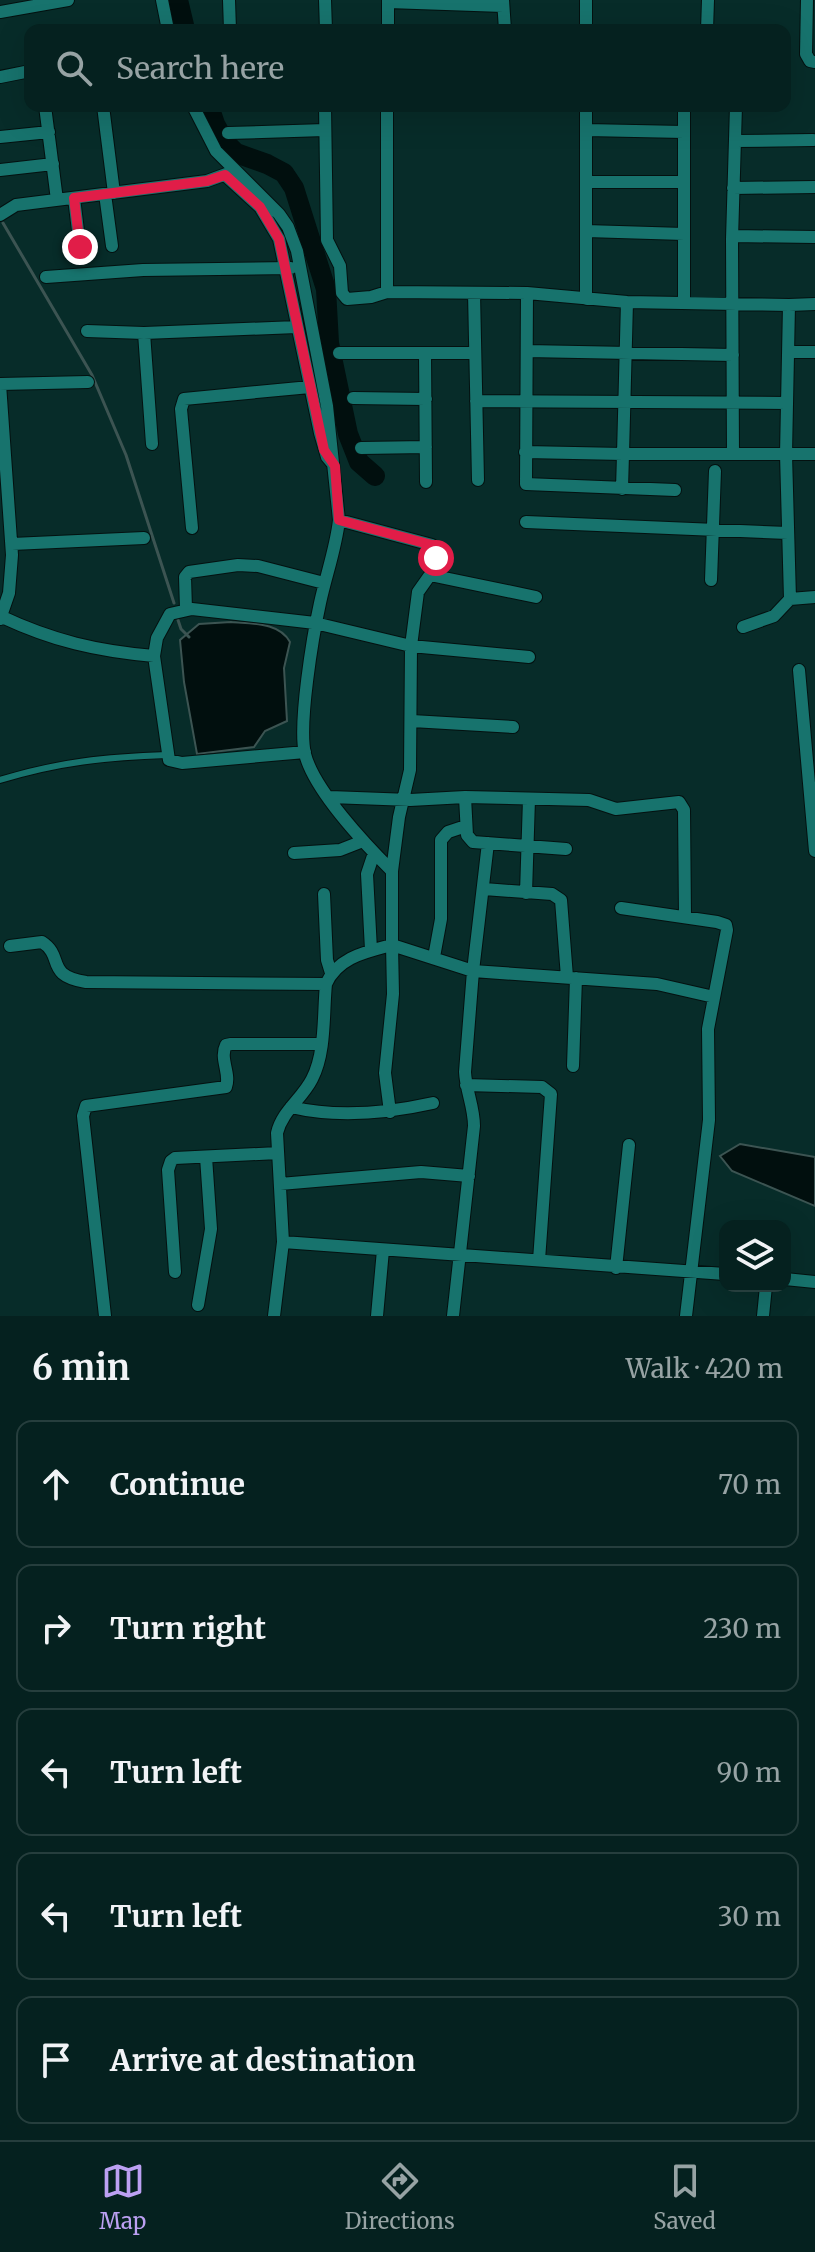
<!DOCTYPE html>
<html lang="en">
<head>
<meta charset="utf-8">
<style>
  body { margin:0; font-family:Merriweather,serif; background:#132e2c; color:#f1f3f6 }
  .controls { position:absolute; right:24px; bottom:24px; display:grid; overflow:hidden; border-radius:16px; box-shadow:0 8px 32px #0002 }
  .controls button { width:72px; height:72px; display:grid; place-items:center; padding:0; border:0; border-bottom:2px solid #263e3d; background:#05211f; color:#f1f3f6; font:40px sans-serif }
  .stop { position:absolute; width:24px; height:24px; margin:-18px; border:6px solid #e11d48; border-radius:50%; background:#fff }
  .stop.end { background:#e11d48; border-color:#fff; box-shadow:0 2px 8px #0008 }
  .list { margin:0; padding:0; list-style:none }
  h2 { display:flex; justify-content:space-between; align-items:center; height:104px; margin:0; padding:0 32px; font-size:34px }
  h2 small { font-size:26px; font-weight:400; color:#97a3a4 }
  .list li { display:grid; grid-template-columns:52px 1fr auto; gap:24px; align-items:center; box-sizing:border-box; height:128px; margin:0 16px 16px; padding:0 16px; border:2px solid #263e3d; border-radius:16px }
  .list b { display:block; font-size:30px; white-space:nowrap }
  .list em { font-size:26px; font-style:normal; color:#97a3a4 }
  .icon { flex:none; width:44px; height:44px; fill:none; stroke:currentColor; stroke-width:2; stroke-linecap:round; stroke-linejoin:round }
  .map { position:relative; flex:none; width:815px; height:1316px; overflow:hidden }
  .search { position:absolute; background:#05211f; box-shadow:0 8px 32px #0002; left:24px; right:24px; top:24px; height:88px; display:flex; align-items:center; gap:20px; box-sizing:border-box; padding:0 28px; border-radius:16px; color:#97a3a4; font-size:30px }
  .sheet { height:824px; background:#05211f }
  nav { display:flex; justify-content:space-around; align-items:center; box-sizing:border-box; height:112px; border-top:2px solid #263e3d; background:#05211f; font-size:22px; color:#97a3a4 }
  nav a { display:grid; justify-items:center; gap:4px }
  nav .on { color:#bca0f2 }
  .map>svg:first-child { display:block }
</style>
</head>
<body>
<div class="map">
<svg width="815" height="1316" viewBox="0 0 815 1316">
  <rect width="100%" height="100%" fill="#072c29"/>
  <path fill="#010f0e" stroke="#3c5452" stroke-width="2" d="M 231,622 C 252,624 279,622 290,642 L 284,668 L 287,721 L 265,731 L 254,747 L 197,754 L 184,682 L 180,640 L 199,624 Z
    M 740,1144 L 815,1157 L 815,1206 L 732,1171 L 720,1156 Z"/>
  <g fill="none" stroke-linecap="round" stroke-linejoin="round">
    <path stroke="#3c5452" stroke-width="3" d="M 3,223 L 92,375 L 126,455 L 174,603
      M 178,620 L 181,629 L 189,637"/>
    <path stroke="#010f0e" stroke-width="20" d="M 178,0 L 184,25
      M 209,106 L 215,124 L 225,142 L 236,153 L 267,164 L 284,173 L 294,188 L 326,289 L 329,343 L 348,434 L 359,462 L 375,476"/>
    <g stroke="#041110" stroke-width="8">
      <path id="service" d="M 0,780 C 58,762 107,757 167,755"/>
    </g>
    <g stroke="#041110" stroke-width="14">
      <path id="minor" d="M 162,0 L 168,30
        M 229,0 L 230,30
        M 325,0 L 326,30
        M 503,0 L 505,30
        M 807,0 L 806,54 L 810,61 L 815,62
        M 388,2 L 503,6
        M 0,12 L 68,0
        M 388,30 L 388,0
        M 586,30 L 586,0
        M 707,30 L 708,0
        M 0,77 L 30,71
        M 45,106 L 57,200
        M 103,106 L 114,193
        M 193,106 L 216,151 L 279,214 L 288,227 L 297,251 L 327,406 L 339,520 C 336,548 326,575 320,603 C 313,635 298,724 305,754 C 314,790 366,845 392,871 L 392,945 C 366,952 338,957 326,984 C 323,1014 326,1052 312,1079 C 302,1099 282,1111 277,1133 L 283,1242 L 725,1274
        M 325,106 L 327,240 L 340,266 L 342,293 L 347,299 L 371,297 L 387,292
        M 387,106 L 387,292 L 527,293 L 627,302 L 789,305
        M 586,130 L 684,132
        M 228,133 L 325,130
        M 0,137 L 49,132
        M 735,141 L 813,140
        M 0,170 L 53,164
        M 225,175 L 260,207 L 279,239 L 320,433 L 327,457 L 332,463
        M 586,182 L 684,182
        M 733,188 L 815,187
        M 105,194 L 112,246
        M 74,198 L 80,247
        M 0,215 L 16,205 L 207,181 L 229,173
        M 586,231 L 684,234
        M 732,236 L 815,237
        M 46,277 L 143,270 L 291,268
        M 474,293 L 478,480
        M 527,293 L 526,484 L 675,490
        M 586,299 L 586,106
        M 627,302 L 623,454 L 815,454
        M 684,303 L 684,106
        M 815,304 L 789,305 L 786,454 L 790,599 L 815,597
        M 87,331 L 144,333 L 297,327
        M 144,333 L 152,444
        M 527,351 L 733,355
        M 788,352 L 815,352
        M 339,353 L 475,353
        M 425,353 L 426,482
        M 0,384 L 88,382
        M 353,398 L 426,399
        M 476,401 L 787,403
        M 361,448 L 426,447
        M 525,452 L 623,454 L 622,489
        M 733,453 L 732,239 L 736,106
        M 339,520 L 432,545 L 437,553 L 430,575 L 418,592 L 411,646 L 410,770 L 399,817 L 392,871
        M 526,522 L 788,533
        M 192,528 L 181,409 L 184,399 L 310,387
        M 12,544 L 144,538
        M 430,575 L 536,597
        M 711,580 L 715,471
        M 186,609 L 185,577 L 189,572 L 238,565 L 258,566 L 324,583
        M 0,616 C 53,641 97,651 154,656
        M 0,619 L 9,593 L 12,555 L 0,384
        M 743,627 L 774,616 L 790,599
        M 799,670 L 815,851
        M 412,721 L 513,727
        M 305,752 L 182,763 L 169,760 L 154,656 L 157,638 L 170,614 L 192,609 L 315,623 L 411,646 L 529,657
        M 330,797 L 410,800 L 465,797 L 589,800 L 616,809 L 679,802 L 684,810 L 685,917
        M 465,797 L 467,835 L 473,842 L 566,849
        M 294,853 L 340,850 L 363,841
        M 484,889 L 552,894 L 561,900 L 567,977
        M 526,893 L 529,799
        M 324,894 L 327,960 L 331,973
        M 621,908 L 717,922 L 726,925 L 727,930 L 708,1029 L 709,1120 L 686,1316
        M 10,946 L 42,942 C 65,957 44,975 86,982 L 326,984
        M 371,950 L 367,874 L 374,853
        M 434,957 L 441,919 L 441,840 L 448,832 L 466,826
        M 573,1066 L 576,978
        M 466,1085 L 542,1087 L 551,1094 L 539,1260
        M 291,1107 C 337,1118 388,1113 433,1103
        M 390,1112 L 385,1073 L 393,994 L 392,945 L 473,971 L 657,984 L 714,997
        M 280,1184 L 421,1172 L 469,1176
        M 616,1268 L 629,1145
        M 175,1272 L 168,1170 L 171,1161 L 175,1158 L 278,1153
        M 785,1279 L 815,1282
        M 198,1305 L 211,1229 L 206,1157
        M 105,1316 L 83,1116 L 86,1106 L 226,1087 C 231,1073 219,1059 226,1045 L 231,1044 L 321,1044
        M 274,1316 L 283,1242
        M 377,1316 L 383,1250
        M 453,1316 L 474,1126 C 474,1107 466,1091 465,1072 L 473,971 L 488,843
        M 763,1316 L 766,1286"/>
    </g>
    <use href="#service" stroke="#17736d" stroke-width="6"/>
    <use href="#minor" stroke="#17736d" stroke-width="12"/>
  </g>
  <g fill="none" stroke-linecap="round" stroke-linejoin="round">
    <path stroke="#e11d48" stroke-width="10" d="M 80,247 L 74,198 L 207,181 L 225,175 L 260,207 L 279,239 L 324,450 L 335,466 L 339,520 L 432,545 L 436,548 L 436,558"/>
  </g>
</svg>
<div class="controls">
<button><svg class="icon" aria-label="layers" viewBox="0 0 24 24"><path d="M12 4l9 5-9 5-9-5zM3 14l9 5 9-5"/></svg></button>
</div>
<div class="stop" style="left:436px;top:558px"></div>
<div class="stop end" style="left:80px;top:247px"></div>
<div class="search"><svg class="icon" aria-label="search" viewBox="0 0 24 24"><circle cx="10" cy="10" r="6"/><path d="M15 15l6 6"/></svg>Search here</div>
</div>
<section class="sheet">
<h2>6 min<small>Walk · 420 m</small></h2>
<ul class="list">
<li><svg class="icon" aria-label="ahead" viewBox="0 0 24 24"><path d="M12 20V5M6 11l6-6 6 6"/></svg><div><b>Continue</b></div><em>70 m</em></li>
<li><svg class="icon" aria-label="right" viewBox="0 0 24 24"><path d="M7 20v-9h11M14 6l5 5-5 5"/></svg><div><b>Turn right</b></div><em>230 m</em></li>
<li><svg class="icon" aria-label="left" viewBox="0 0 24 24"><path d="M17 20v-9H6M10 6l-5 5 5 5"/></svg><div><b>Turn left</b></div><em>90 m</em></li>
<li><svg class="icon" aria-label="left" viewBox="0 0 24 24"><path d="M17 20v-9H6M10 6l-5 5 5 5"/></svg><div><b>Turn left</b></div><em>30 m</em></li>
<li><svg class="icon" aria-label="arrive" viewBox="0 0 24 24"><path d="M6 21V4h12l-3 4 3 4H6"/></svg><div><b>Arrive at destination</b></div></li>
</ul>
</section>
<nav>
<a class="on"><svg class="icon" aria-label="map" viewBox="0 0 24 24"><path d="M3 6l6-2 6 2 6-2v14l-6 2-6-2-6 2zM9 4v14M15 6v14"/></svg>Map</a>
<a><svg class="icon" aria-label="directions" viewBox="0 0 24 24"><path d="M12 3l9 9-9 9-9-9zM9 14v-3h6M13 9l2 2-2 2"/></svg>Directions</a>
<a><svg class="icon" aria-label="saved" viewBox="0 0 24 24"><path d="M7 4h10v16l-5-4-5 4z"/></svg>Saved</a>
</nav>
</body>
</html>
